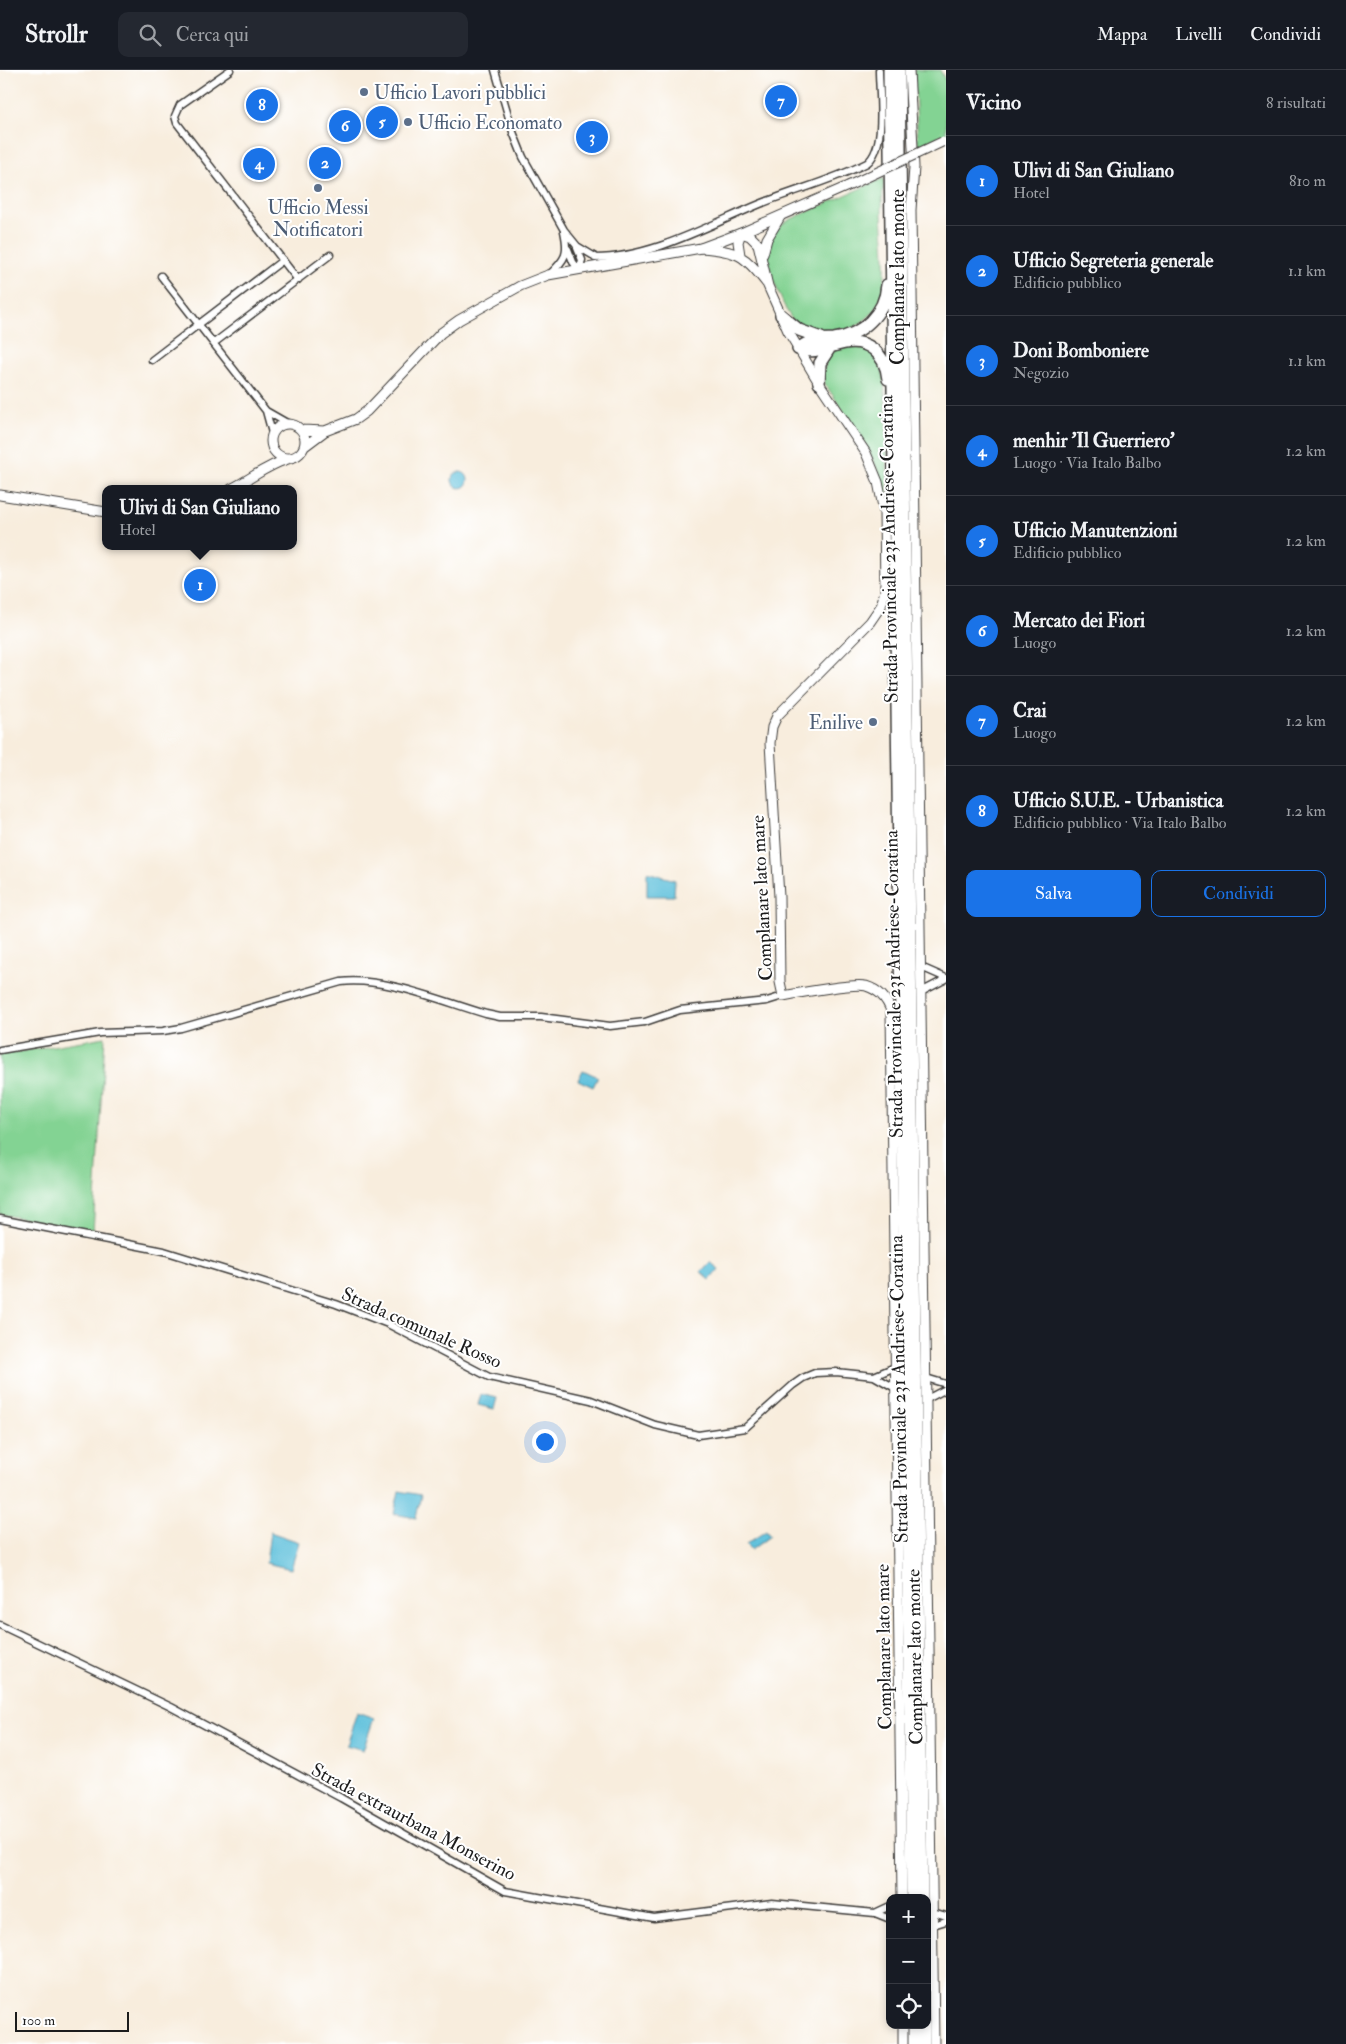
<!DOCTYPE html>
<html lang="it">
<head>
<meta charset="utf-8">
<style>
  body { margin:0; font-family:"IM FELL Double Pica",serif; background:#242831; color:#f1f3f6 }
  .controls { position:absolute; right:15px; bottom:15px; display:grid; overflow:hidden; border-radius:10px; box-shadow:0 2px 8px #0003 }
  .controls button { width:45px; height:45px; display:grid; place-items:center; padding:0; border:0; border-bottom:1px solid #363941; background:#171b24; color:#f1f3f6; font:25px sans-serif }
  .scale { position:absolute; left:15px; bottom:12px; width:114px; box-sizing:border-box; padding-left:5px; border:2px solid #1c1c1c; border-top:0; font-size:14px; line-height:18px; white-space:nowrap; color:#1c1c1c; -webkit-text-stroke:4px #fff; paint-order:stroke }
  .you { position:absolute; left:544px; top:1371px; width:18px; height:18px; margin:-12px; border:4px solid #fff; border-radius:50%; background:#1a73e8; box-shadow:0 0 0 8px #1a73e833 }
  .badge { display:grid; place-items:center; width:32px; height:32px; border-radius:50%; background:#1a73e8; color:#fff; font-size:16px; font-weight:700 }
  .pin { position:absolute; translate:-50% -50%; border:2px solid #fff; box-shadow:0 1px 5px #0006 }
  .popup { position:absolute; left:102px; top:415px; width:195px; height:65px; box-sizing:border-box; display:grid; place-content:center; border-radius:10px; background:#171b24; filter:drop-shadow(0 1px 4px #0005); font-size:16px; white-space:nowrap; color:#9ea1a6 }
  .popup b { font-size:19px; color:#f1f3f6 }
  .popup::after { content:''; position:absolute; left:50%; top:100%; margin-left:-10px; border:10px solid transparent; border-top-color:#171b24 }
  .list { margin:0; padding:0; list-style:none }
  h2 { display:flex; justify-content:space-between; align-items:center; height:65px; margin:0; padding:0 20px; font-size:21px }
  h2 small { font-size:16px; font-weight:400; color:#9ea1a6 }
  .list li { display:grid; grid-template-columns:32px 1fr auto; gap:15px; align-items:center; box-sizing:border-box; height:90px; padding:0 20px; border-top:1px solid #363941 }
  .list b { display:block; font-size:19px; white-space:nowrap }
  .list p { margin:0; font-size:16px; white-space:nowrap; color:#9ea1a6 }
  .list em { font-size:16px; font-style:normal; color:#9ea1a6 }
  .actions { display:flex; gap:10px; padding:15px 20px }
  .actions a { flex:1; padding:11px 0; border:1px solid #1a73e8; border-radius:10px; text-align:center; font-size:18px; color:#1a73e8 }
  .actions .main { background:#1a73e8; color:#fff }
  .icon { flex:none; width:28px; height:28px; fill:none; stroke:currentColor; stroke-width:2; stroke-linecap:round; stroke-linejoin:round }
  .map { position:relative; flex:none; width:946px; height:1974px; overflow:hidden }
  header { display:flex; align-items:center; gap:30px; box-sizing:border-box; height:70px; padding:0 25px; background:#171b24; border-bottom:1px solid #363941 }
  header strong { font-size:24px }
  nav { display:flex; gap:28px; margin-inline-start:auto; font-size:18px }
  .search { width:350px; height:45px; background:#242831; display:flex; align-items:center; gap:12px; box-sizing:border-box; padding:0 18px; border-radius:10px; color:#9ea1a6; font-size:19px }
  main { display:flex }
  aside { flex:1; background:#171b24 }
  .map>svg:first-child { display:block }
</style>
</head>
<body>
<header>
<strong>Strollr</strong>
<div class="search"><svg class="icon" aria-label="search" viewBox="0 0 24 24"><circle cx="10" cy="10" r="6"/><path d="M15 15l6 6"/></svg>Cerca qui</div>
<nav><a>Mappa</a><a>Livelli</a><a>Condividi</a></nav>
</header>
<main>
<div class="map">
<svg width="946" height="1974" viewBox="0 0 946 1974">
  <rect width="100%" height="100%" fill="#fff"/>
  <filter id="ink" filterUnits="userSpaceOnUse"><feTurbulence type="fractalNoise" baseFrequency=".02" numOctaves="2"/><feDisplacementMap in="SourceGraphic" scale="10" xChannelSelector="R" yChannelSelector="G"/><feConvolveMatrix kernelMatrix="1 2 1 2 8 2 1 2 1" color-interpolation-filters="sRGB"/></filter>
  <filter id="wash" filterUnits="userSpaceOnUse"><feTurbulence type="fractalNoise" baseFrequency=".0096" numOctaves="4" result="noise"/><feDisplacementMap in="SourceGraphic" scale="20" xChannelSelector="R" yChannelSelector="G"/><feGaussianBlur stdDeviation="1.12" result="paint"/><feColorMatrix in="noise" values="0 0 0 0 0 0 0 0 0 0 0 0 0 0 0 0 0 1.4 0 .05"/><feComposite in="paint" operator="in"/></filter>
  <g filter="url(#wash)">
    <rect width="100%" height="100%" fill="#f8eddd"/>
    <path fill="#83d393" stroke="#507858" d="M 914,0 L 940,0 L 946,11 L 946,63 L 918,76 Z
      M 884,108 C 883,120 882,131 882,143 C 883,169 890,209 879,233 C 876,242 866,249 858,255 C 842,267 820,267 801,257 C 791,252 784,236 780,226 C 768,198 757,170 789,150 Z
      M 844,275 C 856,277 870,278 878,289 C 890,306 886,407 888,434 C 878,386 852,354 825,314 L 822,306 L 828,285 Z
      M 105,967 L 93,1162 L 0,1144 L 0,985 Z"/>
    <path fill="#5dc0db" stroke="#3c6e7c" d="M452 410a8 8 0 1 1 16 0a8 8 0 1 1-16 0Z
      M 647,802 L 675,810 L 674,826 L 647,826 Z
      M 583,1000 L 598,1007 L 593,1017 L 578,1010 Z
      M 710,1192 L 719,1199 L 710,1210 L 701,1202 Z
      M 481,1324 L 497,1328 L 494,1339 L 478,1335 Z
      M 399,1421 L 421,1425 L 416,1448 L 394,1444 Z
      M 766,1461 L 770,1466 L 751,1480 L 746,1474 Z
      M 270,1462 L 299,1472 L 291,1499 L 266,1493 Z
      M 357,1642 L 374,1648 L 363,1680 L 346,1675 Z"/>
  </g>
  <g filter="url(#ink)">
    <g fill="none" stroke-linecap="round" stroke-linejoin="round">
      <g stroke="#3d3b39" stroke-width="9">
        <path id="minor" d="M 230,0 L 180,35 L 175,46 L 177,53 L 298,210
          M 495,0 L 513,62 L 523,87 L 564,160 L 577,176 L 597,188
          M 568,179 L 573,192 L 579,200 L 582,190 L 577,178
          M 595,188 C 652,188 709,155 760,134 C 795,120 833,110 867,93 C 887,77 879,25 879,0
          M 549,205 C 566,189 569,184 564,161
          M 161,206 L 266,341 L 287,353
          M 214,273 L 330,185
          M 152,290 L 283,190
          M 266,341 L 272,363
          M 921,897 L 946,908
          M 921,922 L 946,909
          M 0,980 L 100,963 L 163,961 L 181,958 L 341,912 C 385,907 442,931 486,944 L 500,947 L 541,947 L 610,956 L 645,952 L 680,940 L 767,931 L 783,926
          M 0,1149 L 164,1181 L 336,1234 L 388,1254 L 489,1307 L 591,1330 L 655,1355 L 698,1365 L 745,1358 L 793,1315 L 803,1308 L 815,1303 L 836,1302 L 874,1306 L 895,1318
          M 874,1306 L 895,1297
          M 926,1308 L 946,1314
          M 927,1329 L 946,1319
          M 0,1555 L 171,1637 L 341,1728 L 505,1821 L 654,1848 L 772,1833 L 875,1843 L 890,1849
          M 933,1842 L 946,1846
          M 875,1843 L 890,1836
          M 933,1855 L 946,1851"/>
      </g>
      <g stroke="#3d3b39" stroke-width="11">
        <path id="tertiary" d="M 909,0 L 914,97 L 911,140 L 934,1974
          M 701,178 C 738,181 744,184 767,214
          M 763,184 L 767,169 L 780,147
          M 740,185 L 738,172 L 741,163 L 750,166 L 758,174 L 768,216 L 788,261 L 819,313 L 866,383 L 878,412 L 884,442 L 885,521 L 881,536 L 870,552 L 777,646 L 772,657 L 770,673 L 779,827 L 780,912 L 783,926 C 799,923 854,913 866,916 C 879,920 887,929 891,941 L 902,1828
          M 903,1955 L 903,1974"/>
      </g>
      <g stroke="#3d3b39" stroke-width="11">
        <path id="secondary" d="M271 371a17 17 0 1 1 34 0a17 17 0 1 1-34 0Z
          M 302,360 L 325,361
          M 305,376 L 325,361 L 356,349 L 367,341 L 441,263 L 459,250 L 520,216 L 548,205 L 701,178 L 741,163 L 848,116
          M 231,419 C 251,409 267,395 288,389
          M 0,425 L 106,442"/>
      </g>
      <g stroke="#3d3b39" stroke-width="14">
        <path id="trunk" d="M 889,0 L 912,1828
          M 899,0 L 922,1828
          M 781,245 L 799,260 L 821,268
          M 798,279 C 824,288 848,260 873,279 C 883,287 887,297 888,309
          M 798,279 C 809,269 821,270 834,269 C 862,265 885,244 887,215
          M 819,313 L 820,293 L 831,276
          M 914,1955 L 914,1974
          M 924,1955 L 924,1974"/>
      </g>
      <use href="#minor" stroke="#fff" stroke-width="6"/>
      <use href="#tertiary" stroke="#fff" stroke-width="9"/>
      <use href="#secondary" stroke="#fff" stroke-width="9"/>
      <use href="#trunk" stroke="#fff" stroke-width="11"/>
      <g stroke="#3d3b39" stroke-width="11" stroke-linecap="butt">
        <path id="secondary-bridge" d="M 848,116 L 942,72"/>
      </g>
      <use href="#secondary-bridge" stroke="#fff" stroke-width="9"/>
    </g>
  </g>
  <g fill="#5c6f8a" stroke="#fff" stroke-width="2">
    <circle cx="364" cy="22" r="5"/>
    <circle cx="408" cy="52" r="5"/>
    <circle cx="318" cy="118" r="5"/>
    <circle cx="873" cy="652" r="5"/>
  </g>
  <g text-anchor="middle" stroke-width="4" stroke-linejoin="round" paint-order="stroke">
    <g font-size="19" fill="#4e5e75" stroke="#fff" text-anchor="start">
      <text x="374" y="29">Ufficio Lavori pubblici</text>
      <text x="418" y="59">Ufficio Economato</text>
      <text x="318" y="144" text-anchor="middle">Ufficio Messi<tspan x="318" dy="22">Notificatori</tspan></text>
      <text x="863" y="659" text-anchor="end">Enilive</text>
    </g>
    <g font-size="19" fill="#1c1c1c" stroke="#fff">
      <text transform="translate(897 207) rotate(-90)" y="7">Complanare lato monte</text>
      <text transform="translate(888 479) rotate(-91)" y="7">Strada Provinciale 231 Andriese-Coratina</text>
      <text transform="translate(761 828) rotate(-93)" y="7">Complanare lato mare</text>
      <text transform="translate(893 914) rotate(-91)" y="7">Strada Provinciale 231 Andriese-Coratina</text>
      <text transform="translate(422 1257) rotate(24)" y="7">Strada comunale Rosso</text>
      <text transform="translate(898 1319) rotate(-91)" y="7">Strada Provinciale 231 Andriese-Coratina</text>
      <text transform="translate(883 1577) rotate(-91)" y="7">Complanare lato mare</text>
      <text transform="translate(914 1587) rotate(-91)" y="7">Complanare lato monte</text>
      <text transform="translate(414 1751) rotate(28)" y="7">Strada extraurbana Monserino</text>
    </g>
  </g>
</svg>
<div class="controls">
<button>+</button>
<button>−</button>
<button><svg class="icon" aria-label="locate" viewBox="0 0 24 24"><circle cx="12" cy="12" r="6"/><path d="M12 2v4M12 18v4M2 12h4M18 12h4"/></svg></button>
</div>
<div class="scale">100 m</div>
<div class="you"></div>
<div class="pin badge" style="left:200px;top:515px">1</div>
<div class="popup"><b>Ulivi di San Giuliano</b>Hotel</div>
<div class="pin badge" style="left:325px;top:93px">2</div>
<div class="pin badge" style="left:592px;top:67px">3</div>
<div class="pin badge" style="left:259px;top:94px">4</div>
<div class="pin badge" style="left:382px;top:52px">5</div>
<div class="pin badge" style="left:345px;top:56px">6</div>
<div class="pin badge" style="left:781px;top:31px">7</div>
<div class="pin badge" style="left:262px;top:35px">8</div>
</div>
<aside>
<h2>Vicino<small>8 risultati</small></h2>
<ul class="list">
<li><span class="badge">1</span><div><b>Ulivi di San Giuliano</b><p>Hotel</p></div><em>810 m</em></li>
<li><span class="badge">2</span><div><b>Ufficio Segreteria generale</b><p>Edificio pubblico</p></div><em>1.1 km</em></li>
<li><span class="badge">3</span><div><b>Doni Bomboniere</b><p>Negozio</p></div><em>1.1 km</em></li>
<li><span class="badge">4</span><div><b>menhir 'Il Guerriero'</b><p>Luogo · Via Italo Balbo</p></div><em>1.2 km</em></li>
<li><span class="badge">5</span><div><b>Ufficio Manutenzioni</b><p>Edificio pubblico</p></div><em>1.2 km</em></li>
<li><span class="badge">6</span><div><b>Mercato dei Fiori</b><p>Luogo</p></div><em>1.2 km</em></li>
<li><span class="badge">7</span><div><b>Crai</b><p>Luogo</p></div><em>1.2 km</em></li>
<li><span class="badge">8</span><div><b>Ufficio S.U.E. - Urbanistica</b><p>Edificio pubblico · Via Italo Balbo</p></div><em>1.2 km</em></li>
</ul>
<div class="actions"><a class="main">Salva</a><a>Condividi</a></div>
</aside>
</main>
</body>
</html>
